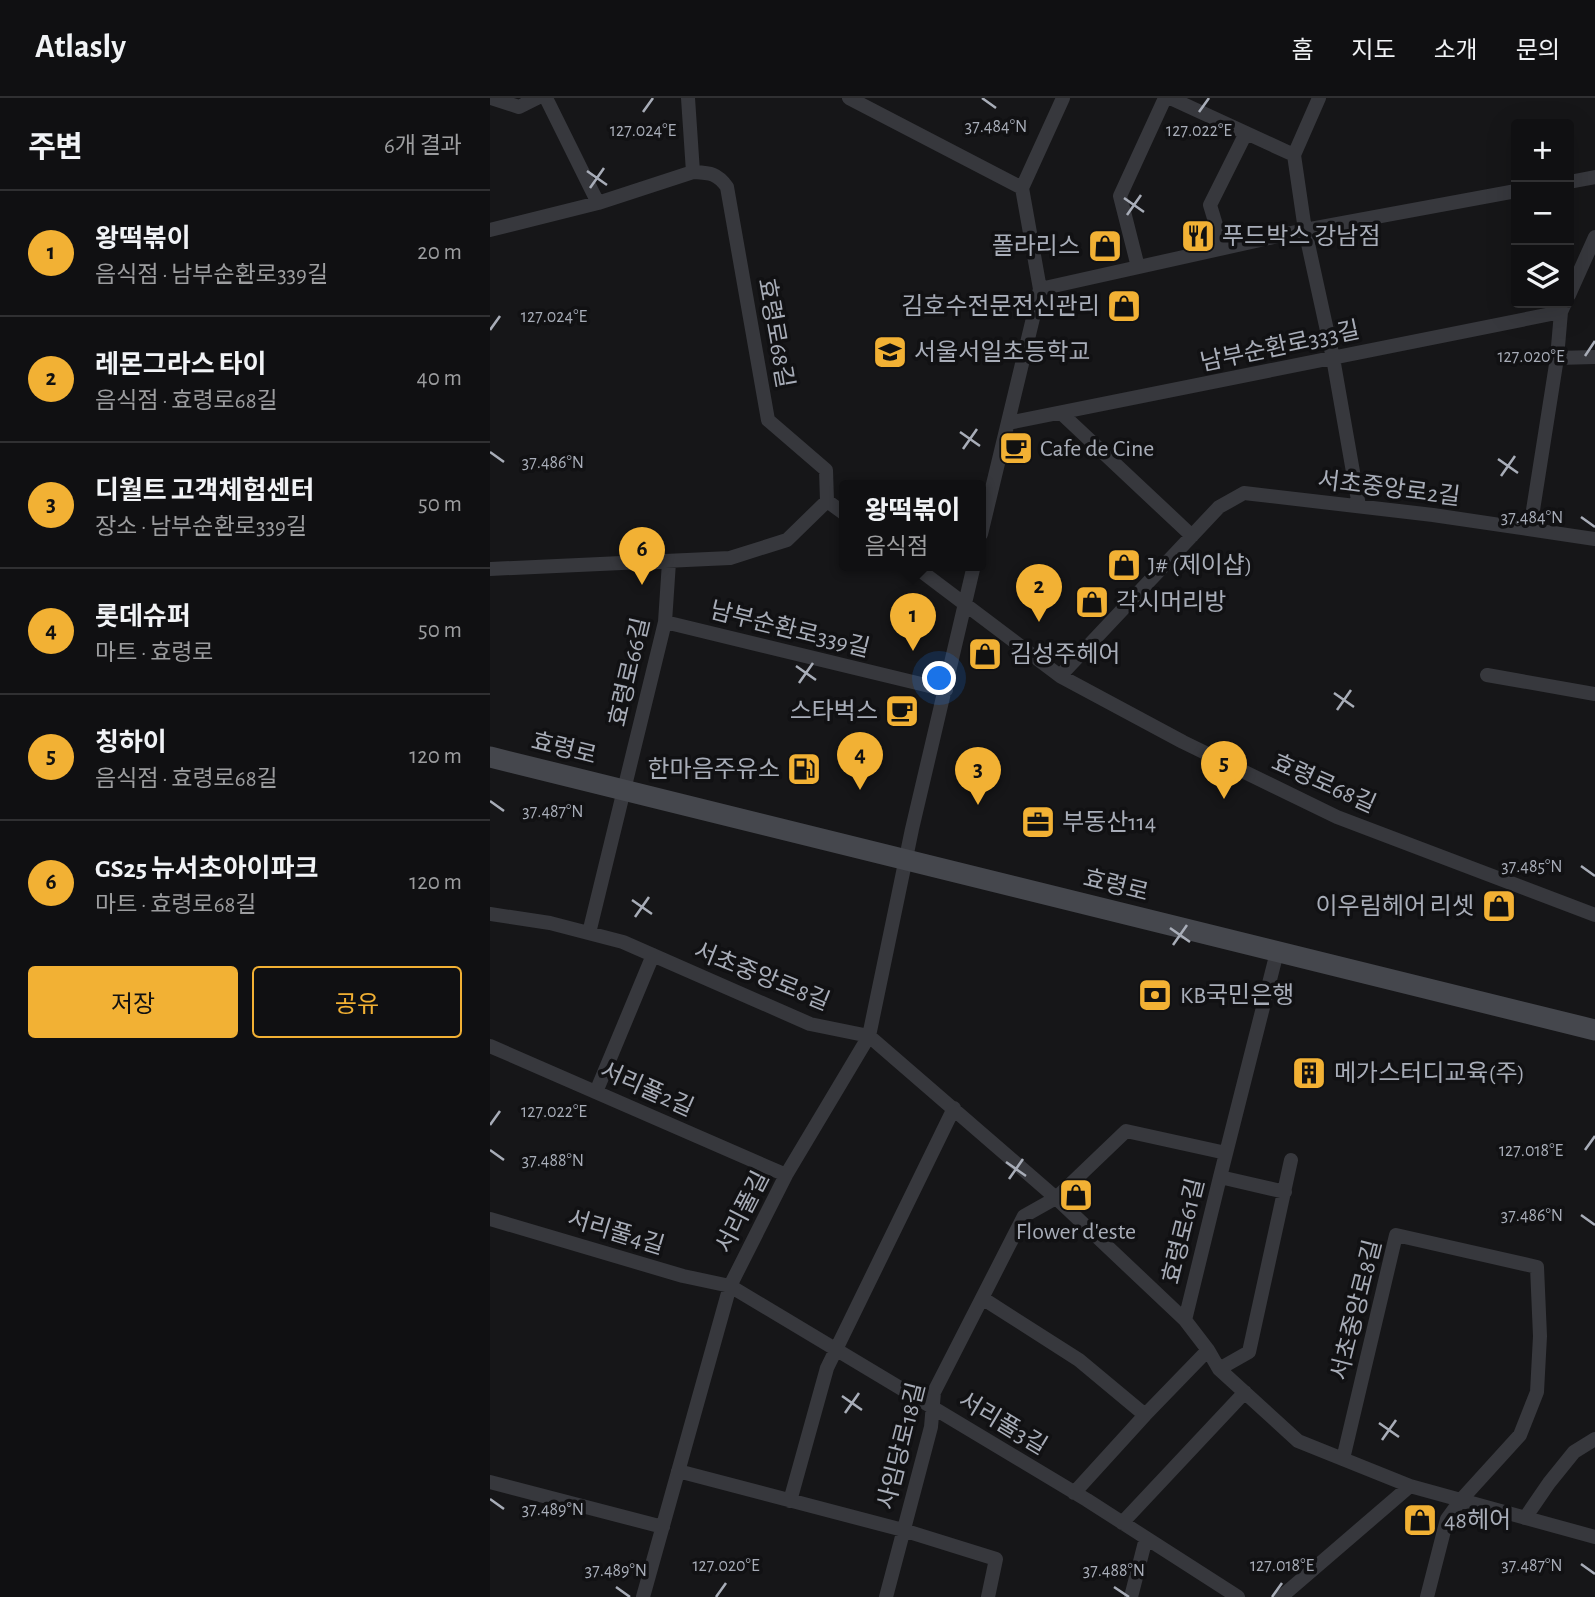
<!DOCTYPE html>
<html lang="ko">
<head>
<meta charset="utf-8">
<style>
  body { margin:0; font-family:"Alegreya Sans","Noto Sans KR",sans-serif; background:#1e1e20; color:#f1f3f6 }
  .controls { position:absolute; right:21px; top:21px; display:grid; overflow:hidden; border-radius:7px; box-shadow:0 7px 28px #0002 }
  .controls button { width:63px; height:63px; display:grid; place-items:center; padding:0; border:0; border-bottom:2px solid #303032; background:#101012; color:#f1f3f6; font:35px sans-serif }
  .you { position:absolute; left:450px; top:581px; width:24px; height:24px; margin:-18px; border:5px solid #fff; border-radius:50%; background:#1a73e8; box-shadow:0 0 0 10px #1a73e833 }
  .badge { display:grid; place-items:center; width:46px; height:46px; border-radius:50%; background:#f2b134; color:#111; font-size:23px; font-weight:700 }
  .pin { position:absolute; translate:-50% -58px; filter:drop-shadow(0 2px 4px #0008) }
  .pin::after { content:''; position:absolute; top:37px; width:24px; height:21px; background:inherit; clip-path:polygon(0 0,100% 0,50% 100%) }
  .popup { position:absolute; left:349px; top:382px; width:147px; height:91px; box-sizing:border-box; display:grid; place-content:center; border-radius:7px; background:#101012; filter:drop-shadow(0 2px 5px #0005); font-size:23px; white-space:nowrap; color:#9c9d9f }
  .popup b { font-size:26px; color:#f1f3f6 }
  .popup::after { content:''; position:absolute; left:50%; top:100%; margin-left:-14px; border:14px solid transparent; border-top-color:#101012 }
  .list { margin:0; padding:0; list-style:none }
  h2 { display:flex; justify-content:space-between; align-items:center; height:91px; margin:0; padding:0 28px; font-size:30px }
  h2 small { font-size:23px; font-weight:400; color:#9c9d9f }
  .list li { display:grid; grid-template-columns:46px 1fr auto; gap:21px; align-items:center; box-sizing:border-box; height:126px; padding:0 28px; border-top:2px solid #303032 }
  .list b { display:block; font-size:26px; white-space:nowrap }
  .list p { margin:0; font-size:23px; white-space:nowrap; color:#9c9d9f }
  .list em { font-size:23px; font-style:normal; color:#9c9d9f }
  .actions { display:flex; gap:14px; padding:21px 28px }
  .actions a { flex:1; padding:16px 0; border:2px solid #f2b134; border-radius:7px; text-align:center; font-size:24px; color:#f2b134 }
  .actions .main { background:#f2b134; color:#111 }
  .icon { flex:none; width:38px; height:38px; fill:none; stroke:currentColor; stroke-width:2; stroke-linecap:round; stroke-linejoin:round }
  .map { position:relative; flex:none; width:1105px; height:1499px; overflow:hidden }
  header { display:flex; align-items:center; gap:42px; box-sizing:border-box; height:98px; padding:0 35px; background:#101012; border-bottom:2px solid #303032 }
  header strong { font-size:33px }
  nav { display:flex; gap:38px; margin-inline-start:auto; font-size:24px }
  main { display:flex }
  aside { flex:1; background:#101012 }
  .map>svg:first-child { display:block }
</style>
</head>
<body>
<header>
<strong>Atlasly</strong>
<nav><a>홈</a><a>지도</a><a>소개</a><a>문의</a></nav>
</header>
<main>
<aside>
<h2>주변<small>6개 결과</small></h2>
<ul class="list">
<li><span class="badge">1</span><div><b>왕떡볶이</b><p>음식점 · 남부순환로339길</p></div><em>20 m</em></li>
<li><span class="badge">2</span><div><b>레몬그라스 타이</b><p>음식점 · 효령로68길</p></div><em>40 m</em></li>
<li><span class="badge">3</span><div><b>디월트 고객체험센터</b><p>장소 · 남부순환로339길</p></div><em>50 m</em></li>
<li><span class="badge">4</span><div><b>롯데슈퍼</b><p>마트 · 효령로</p></div><em>50 m</em></li>
<li><span class="badge">5</span><div><b>칭하이</b><p>음식점 · 효령로68길</p></div><em>120 m</em></li>
<li><span class="badge">6</span><div><b>GS25 뉴서초아이파크</b><p>마트 · 효령로68길</p></div><em>120 m</em></li>
</ul>
<div class="actions"><a class="main">저장</a><a>공유</a></div>
</aside>
<div class="map">
<svg width="1105" height="1499" viewBox="0 0 1105 1499">
  <rect width="100%" height="100%" fill="#161618"/>
  <g fill="none" stroke-linecap="round" stroke-linejoin="round">
    <path stroke="#37383d" stroke-width="14" d="M 1,0 L 29,9 L 47,0
      M 56,0 L 108,105
      M 198,0 L 203,74
      M 359,0 L 532,90
      M 680,0 L 804,57
      M 829,0 L 804,57 L 815,132 L 843,260 L 869,408
      M 1079,84 L 1105,79
      M 0,132 L 108,105 L 203,74 C 220,75 227,75 237,89 L 278,322 L 336,372 L 337,403
      M 733,150 L 720,107 L 756,35
      M 648,169 L 630,98 L 675,0
      M 550,191 L 815,132 L 1026,93
      M 1079,197 L 1105,139
      M 1067,260 L 1105,259
      M 571,315 L 702,438
      M 518,325 L 1071,214
      M 1040,431 L 1067,260 L 1071,214 L 1075,205
      M 491,436 L 550,191 L 532,90 L 573,0
      M 423,467 L 570,578 L 693,644 L 847,719 L 1105,817
      M 0,471 L 240,460 L 297,442 L 337,403 L 355,416
      M 175,524 L 456,592
      M 997,577 L 1105,596
      M 570,578 L 729,409 L 754,395 L 943,417 L 1105,441
      M 0,816 L 60,825 L 133,844 L 320,926 L 379,938 L 566,1100 L 695,1222 L 718,1252 L 729,1271 L 808,1343 L 920,1388 L 1105,1439
      M 99,835 L 175,524 L 179,464
      M 0,948 L 296,1077
      M 106,994 L 163,857
      M 730,1079 L 795,1094
      M 0,1121 L 193,1178 L 240,1188 L 597,1402 L 748,1499
      M 492,1200 L 589,1262 L 655,1317
      M 695,1222 L 730,1079 L 787,854
      M 729,1271 L 759,1254 L 801,1062
      M 853,1361 L 906,1137 L 1047,1169 L 1050,1238 L 1047,1294 L 1030,1337 L 970,1403 L 957,1421 L 937,1499
      M 188,1373 L 413,1432 L 506,1461 L 498,1499
      M 0,1384 L 173,1429
      M 584,1395 L 655,1317 L 718,1252
      M 300,1403 L 337,1270 L 464,1010
      M 1035,1420 L 1059,1385 L 1084,1354 L 1105,1341
      M 632,1425 L 755,1294
      M 153,1499 L 240,1188 L 296,1077 L 379,938 L 422,731 L 484,467
      M 396,1499 L 441,1329 L 444,1294 L 534,1118 L 566,1100 L 636,1033 L 736,1055
      M 641,1499 L 656,1440
      M 791,1499 L 920,1388"/>
    <path stroke="#45474d" stroke-width="21" d="M 0,659 L 1105,932"/>
  </g>
  <path fill="none" stroke="#a8adb8" stroke-width="2.5" d="M 492,0 L 506,10M 153,14 L 163,0M 709,14 L 719,0M 97,73 L 117,87M 100,90 L 114,70M 634,100 L 654,114M 637,117 L 651,97M 0,232 L 10,218M 1095,258 L 1105,243M 470,334 L 490,348M 473,351 L 487,331M 0,354 L 14,364M 1008,361 L 1028,375M 1011,378 L 1025,358M 1091,419 L 1105,429M 306,568 L 326,582M 309,585 L 323,565M 844,595 L 864,609M 847,612 L 861,592M 0,703 L 14,713M 1091,768 L 1105,778M 142,802 L 162,816M 145,819 L 159,799M 680,830 L 700,844M 683,847 L 697,827M 0,1027 L 10,1013M 0,1052 L 14,1062M 1095,1052 L 1105,1038M 516,1064 L 536,1078M 519,1081 L 533,1061M 1091,1117 L 1105,1127M 352,1298 L 372,1312M 355,1315 L 369,1295M 889,1325 L 909,1339M 892,1342 L 906,1322M 0,1401 L 14,1411M 1091,1466 L 1105,1476M 126,1489 L 140,1499M 624,1489 L 639,1499M 226,1499 L 236,1485M 782,1499 L 792,1485"/>
  <defs>
    <g id="restaurant-square" transform="scale(1.75)"><rect x="-9" y="-9" width="18" height="18" rx="4" fill="#f2b134" stroke="#111113"/><path d="M-5-6h1v4h1v-4h1v4h1v-4h1v5L-1.5 .5V6h-2V.5L-5-1ZM5-6V6H3V1.5H1.5Q1.5-4 5-6Z" fill="#111"/></g>
    <g id="shop-square" transform="scale(1.75)"><rect x="-9" y="-9" width="18" height="18" rx="4" fill="#f2b134" stroke="#111113"/><path d="M-5-2.5h2.3a2.7 3.5 0 0 1 5.4 0H5L5.5 6h-11ZM-1.5-2.5h3a1.5 2.3 0 0 0-3 0Z" fill="#111"/></g>
    <g id="school-square" transform="scale(1.75)"><rect x="-9" y="-9" width="18" height="18" rx="4" fill="#f2b134" stroke="#111113"/><path d="M0-5L7-2L0 1L-7-2ZM-4 1L0 2.5L4 1V4Q0 6-4 4Z" fill="#111"/></g>
    <g id="cafe-square" transform="scale(1.75)"><rect x="-9" y="-9" width="18" height="18" rx="4" fill="#f2b134" stroke="#111113"/><path d="M-5.5-4.5H6V0H3Q3 3.5 0 3.5H-2.5Q-5.5 3.5-5.5 0ZM3-3.2v2h1.7v-2ZM-6 4.5H4V6H-6Z" fill="#111"/></g>
    <g id="fuel-square" transform="scale(1.75)"><rect x="-9" y="-9" width="18" height="18" rx="4" fill="#f2b134" stroke="#111113"/><path d="M-5.5-6h7V0h2V4h1.3V-2.5L3-4.5l.8-.8L6-3V5H2.5V1h-1V6h-7ZM-4.2-4.7v3.2H.2V-4.7Z" fill="#111"/></g>
    <g id="office-square" transform="scale(1.75)"><rect x="-9" y="-9" width="18" height="18" rx="4" fill="#f2b134" stroke="#111113"/><path d="M-6-3h4V-5.5h4V-3h4V5H-6ZM-1-4.5V-3h2v-1.5ZM-6 0V1H6V0Z" fill="#111"/></g>
    <g id="bank-square" transform="scale(1.75)"><rect x="-9" y="-9" width="18" height="18" rx="4" fill="#f2b134" stroke="#111113"/><path d="M-6-4H6V4H-6ZM0-2.3a2.3 2.3 0 1 0 0 4.6a2.3 2.3 0 1 0 0-4.6Z" fill="#111"/></g>
    <g id="building-square" transform="scale(1.75)"><rect x="-9" y="-9" width="18" height="18" rx="4" fill="#f2b134" stroke="#111113"/><path d="M-4-6H4V6H1V3H-1V6H-4ZM-2.5-4.3h1.7v1.8h-1.7ZM.8-4.3h1.7v1.8H.8ZM-2.5-1h1.7V.8h-1.7ZM.8-1h1.7V.8H.8Z" fill="#111"/></g>
  </defs>
  <g fill-rule="evenodd">
    <use href="#restaurant-square" x="708" y="138"/>
    <use href="#shop-square" x="615" y="148"/>
    <use href="#shop-square" x="634" y="208"/>
    <use href="#school-square" x="400" y="254"/>
    <use href="#cafe-square" x="526" y="350"/>
    <use href="#shop-square" x="634" y="467"/>
    <use href="#shop-square" x="602" y="504"/>
    <use href="#shop-square" x="495" y="556"/>
    <use href="#cafe-square" x="412" y="613"/>
    <use href="#fuel-square" x="314" y="671"/>
    <use href="#office-square" x="548" y="724"/>
    <use href="#shop-square" x="1009" y="808"/>
    <use href="#bank-square" x="665" y="897"/>
    <use href="#building-square" x="819" y="975"/>
    <use href="#shop-square" x="586" y="1097"/>
    <use href="#shop-square" x="930" y="1422"/>
  </g>
  <g text-anchor="middle" stroke-width="7" stroke-linejoin="round" paint-order="stroke">
    <g font-size="24" fill="#a8adb8" stroke="#111113" text-anchor="start">
      <text x="732" y="146">푸드박스 강남점</text>
      <text x="590" y="156" text-anchor="end">폴라리스</text>
      <text x="610" y="216" text-anchor="end">김호수전문전신관리</text>
      <text x="424" y="262">서울서일초등학교</text>
      <text x="550" y="358">Cafe de Cine</text>
      <text x="658" y="475">J# (제이샵)</text>
      <text x="626" y="512">각시머리방</text>
      <text x="520" y="564">김성주헤어</text>
      <text x="388" y="621" text-anchor="end">스타벅스</text>
      <text x="290" y="679" text-anchor="end">한마음주유소</text>
      <text x="572" y="732">부동산114</text>
      <text x="984" y="816" text-anchor="end">이우림헤어 리셋</text>
      <text x="690" y="905">KB국민은행</text>
      <text x="844" y="983">메가스터디교육(주)</text>
      <text x="586" y="1141" text-anchor="middle">Flower d'este</text>
      <text x="954" y="1430">48헤어</text>
    </g>
    <g font-size="24" fill="#a8adb8" stroke="#111113">
      <text transform="translate(286 235) rotate(80)" y="8">효령로68길</text>
      <text transform="translate(790 248) rotate(-12)" y="8">남부순환로333길</text>
      <text transform="translate(899 390) rotate(7)" y="8">서초중앙로2길</text>
      <text transform="translate(300 531) rotate(14)" y="8">남부순환로339길</text>
      <text transform="translate(139 574) rotate(-77)" y="8">효령로66길</text>
      <text transform="translate(74 650) rotate(14)" y="8">효령로</text>
      <text transform="translate(834 685) rotate(24)" y="8">효령로68길</text>
      <text transform="translate(626 787) rotate(14)" y="8">효령로</text>
      <text transform="translate(272 878) rotate(22)" y="8">서초중앙로8길</text>
      <text transform="translate(157 991) rotate(24)" y="8">서리풀2길</text>
      <text transform="translate(252 1114) rotate(-63)" y="8">서리풀길</text>
      <text transform="translate(693 1133) rotate(-76)" y="8">효령로61길</text>
      <text transform="translate(126 1134) rotate(17)" y="8">서리풀4길</text>
      <text transform="translate(866 1212) rotate(-76)" y="8">서초중앙로8길</text>
      <text transform="translate(513 1325) rotate(31)" y="8">서리풀3길</text>
      <text transform="translate(411 1348) rotate(-76)" y="8">사임당로18길</text>
    </g>
  </g>
  <g font-size="18" text-anchor="middle" fill="#a8adb8" stroke="#111113" stroke-width="7" stroke-linejoin="round" paint-order="stroke">
    <text x="506" y="34">37.484°N</text>
    <text x="153" y="38">127.024°E</text>
    <text x="709" y="38">127.022°E</text>
    <text x="64" y="224">127.024°E</text>
    <text x="1041" y="264">127.020°E</text>
    <text x="63" y="370">37.486°N</text>
    <text x="1042" y="425">37.484°N</text>
    <text x="63" y="719">37.487°N</text>
    <text x="1042" y="774">37.485°N</text>
    <text x="64" y="1019">127.022°E</text>
    <text x="1041" y="1058">127.018°E</text>
    <text x="63" y="1068">37.488°N</text>
    <text x="1042" y="1123">37.486°N</text>
    <text x="63" y="1417">37.489°N</text>
    <text x="1042" y="1473">37.487°N</text>
    <text x="236" y="1473">127.020°E</text>
    <text x="792" y="1473">127.018°E</text>
    <text x="126" y="1478">37.489°N</text>
    <text x="624" y="1478">37.488°N</text>
  </g>
</svg>
<div class="controls">
<button>+</button>
<button>−</button>
<button><svg class="icon" aria-label="layers" viewBox="0 0 24 24"><path d="M12 4l9 5-9 5-9-5zM3 14l9 5 9-5"/></svg></button>
</div>
<div class="you"></div>
<div class="pin badge" style="left:423px;top:553px">1</div>
<div class="popup"><b>왕떡볶이</b>음식점</div>
<div class="pin badge" style="left:549px;top:524px">2</div>
<div class="pin badge" style="left:488px;top:707px">3</div>
<div class="pin badge" style="left:370px;top:692px">4</div>
<div class="pin badge" style="left:734px;top:701px">5</div>
<div class="pin badge" style="left:152px;top:487px">6</div>
</div>
</main>
</body>
</html>
